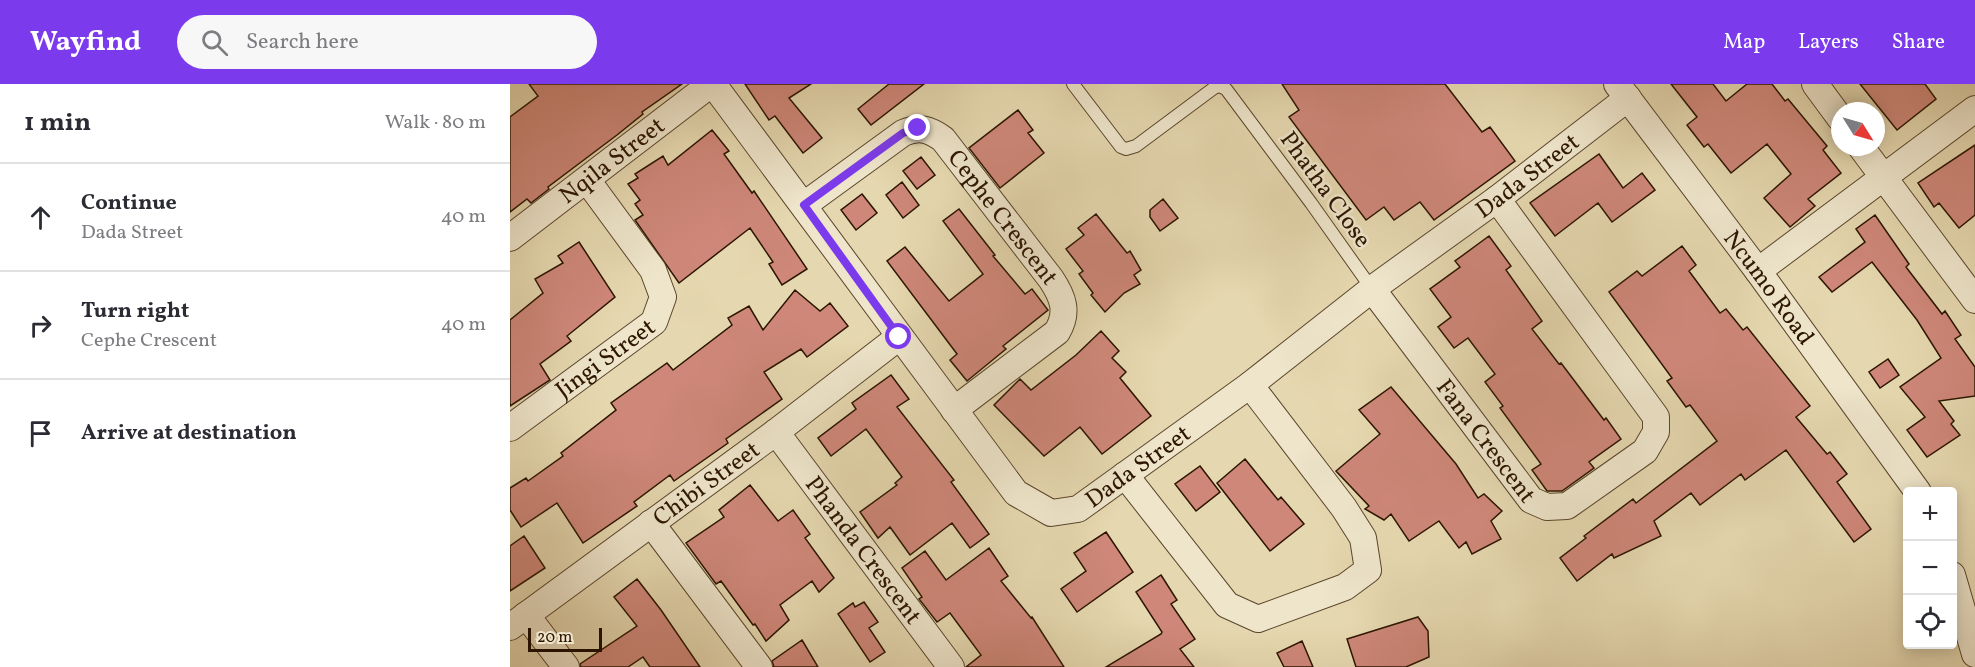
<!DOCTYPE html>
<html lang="en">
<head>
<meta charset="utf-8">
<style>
  body { margin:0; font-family:Vollkorn,serif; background:#f7f7f7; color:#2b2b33 }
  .controls { position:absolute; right:18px; bottom:18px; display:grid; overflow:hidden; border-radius:6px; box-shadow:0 3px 15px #0003 }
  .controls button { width:54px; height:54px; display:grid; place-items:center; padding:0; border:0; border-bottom:2px solid #e1e1e2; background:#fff; color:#2b2b33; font:30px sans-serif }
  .compass { position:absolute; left:1321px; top:18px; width:54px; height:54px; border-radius:50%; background:#fff; box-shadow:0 3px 15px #0003; rotate:127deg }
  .scale { position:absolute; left:18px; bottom:15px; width:74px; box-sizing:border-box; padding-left:6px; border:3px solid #2c1500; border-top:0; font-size:16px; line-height:21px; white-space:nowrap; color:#2c1500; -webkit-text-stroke:4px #eee5cb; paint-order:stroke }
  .stop { position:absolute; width:18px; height:18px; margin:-14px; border:4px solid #7c3aed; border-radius:50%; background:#fff }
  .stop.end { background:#7c3aed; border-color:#fff; box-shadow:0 2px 6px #0008 }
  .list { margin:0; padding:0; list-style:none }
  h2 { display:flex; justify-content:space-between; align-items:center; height:78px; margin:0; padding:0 24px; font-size:26px }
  h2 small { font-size:20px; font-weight:400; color:#7c7c81 }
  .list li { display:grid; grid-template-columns:39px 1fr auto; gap:18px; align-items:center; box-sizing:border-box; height:108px; padding:0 24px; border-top:2px solid #e1e1e2 }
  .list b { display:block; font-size:22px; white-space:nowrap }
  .list p { margin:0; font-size:20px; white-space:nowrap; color:#7c7c81 }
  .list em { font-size:20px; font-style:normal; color:#7c7c81 }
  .icon { flex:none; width:33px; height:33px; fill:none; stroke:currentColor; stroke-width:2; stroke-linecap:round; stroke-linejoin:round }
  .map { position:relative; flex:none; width:1465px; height:583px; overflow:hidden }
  header { display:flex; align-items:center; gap:36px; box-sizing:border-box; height:84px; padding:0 30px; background:#7c3aed; color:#fff }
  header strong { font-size:28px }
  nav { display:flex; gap:33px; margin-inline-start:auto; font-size:21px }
  .search { width:420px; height:54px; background:#f7f7f7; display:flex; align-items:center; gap:15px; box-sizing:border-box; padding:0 21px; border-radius:33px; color:#7c7c81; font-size:22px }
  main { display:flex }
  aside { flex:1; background:#fff }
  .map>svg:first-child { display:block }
</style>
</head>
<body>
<header>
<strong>Wayfind</strong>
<div class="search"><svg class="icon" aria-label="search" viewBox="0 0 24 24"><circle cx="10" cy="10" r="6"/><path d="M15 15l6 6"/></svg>Search here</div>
<nav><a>Map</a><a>Layers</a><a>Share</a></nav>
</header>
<main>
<aside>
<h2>1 min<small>Walk · 80 m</small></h2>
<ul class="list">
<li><svg class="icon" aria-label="ahead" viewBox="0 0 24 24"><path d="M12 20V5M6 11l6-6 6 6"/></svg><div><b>Continue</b><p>Dada Street</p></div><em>40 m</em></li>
<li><svg class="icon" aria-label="right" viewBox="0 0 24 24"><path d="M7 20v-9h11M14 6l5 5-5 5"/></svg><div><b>Turn right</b><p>Cephe Crescent</p></div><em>40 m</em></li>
<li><svg class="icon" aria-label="arrive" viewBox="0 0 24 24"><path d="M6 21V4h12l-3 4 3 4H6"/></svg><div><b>Arrive at destination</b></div></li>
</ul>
</aside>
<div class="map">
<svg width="1465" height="583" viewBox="0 0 1465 583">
  <rect width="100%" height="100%" fill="#e5d7af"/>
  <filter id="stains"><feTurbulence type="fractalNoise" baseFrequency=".00333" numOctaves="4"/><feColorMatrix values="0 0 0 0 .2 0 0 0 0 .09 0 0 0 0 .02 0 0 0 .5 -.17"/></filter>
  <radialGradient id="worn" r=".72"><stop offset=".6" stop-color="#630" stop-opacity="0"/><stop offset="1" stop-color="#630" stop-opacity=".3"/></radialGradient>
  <path fill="#ce8779" stroke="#2c1500" stroke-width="1.5" d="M 19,0 L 172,0 L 132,28 L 133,30 L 107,51 L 38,103 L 39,105 L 21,119 L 17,115 L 0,128 L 0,33 L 28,12 Z
    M 235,0 L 301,0 L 279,14 L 312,54 L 293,69 L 265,32 L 259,36 Z
    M 379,0 L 414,0 L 361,41 L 348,25 Z
    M 772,0 L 935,0 L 972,48 L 980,43 L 1005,77 L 924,136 L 910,118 L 884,136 L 874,123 L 856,136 L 779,33 L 789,26 Z
    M 1161,0 L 1203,0 L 1216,17 L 1237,0 L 1262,0 L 1275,17 L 1278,15 L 1317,62 L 1313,66 L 1331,89 L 1298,115 L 1305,122 L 1280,143 L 1254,114 L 1281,90 L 1257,60 L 1221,89 L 1198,60 L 1194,63 L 1177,41 L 1187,33 Z
    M 1350,0 L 1415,0 L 1426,15 L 1387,46 Z
    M 508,26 L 523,46 L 518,49 L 534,69 L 490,104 L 459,64 Z
    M 202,46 L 219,67 L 214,70 L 242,109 L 244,107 L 297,185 L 272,201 L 259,180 L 263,178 L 240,144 L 169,199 L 125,136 L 133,131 L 125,120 L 130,116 L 118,100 L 128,94 L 125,90 L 153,72 L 158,81 Z
    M 1465,61 L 1465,131 L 1449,144 L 1429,119 L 1424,123 L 1408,99 Z
    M 1089,70 L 1113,104 L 1132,89 L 1145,106 L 1102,138 L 1088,119 L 1045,152 L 1020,119 Z
    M 411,73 L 425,91 L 407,105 L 393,87 Z
    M 392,98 L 409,121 L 393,134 L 376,111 Z
    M 352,110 L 367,129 L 346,146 L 331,126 Z
    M 653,115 L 668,134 L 650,147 L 640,133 L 640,126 Z
    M 449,125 L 485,171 L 483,172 L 515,210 L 522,205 L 538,226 L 493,262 L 496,265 L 457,297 L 440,276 L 447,270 L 377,177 L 395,163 L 439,217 L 473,190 L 433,137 Z
    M 586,130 L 617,169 L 620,167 L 631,186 L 624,191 L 630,200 L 614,209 L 595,228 L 581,211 L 583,209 L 569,190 L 573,187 L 556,165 L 574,151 L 568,144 Z
    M 1365,131 L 1399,180 L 1396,183 L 1432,230 L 1435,227 L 1451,251 L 1445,255 L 1465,283 L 1465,312 L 1429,317 L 1444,337 L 1441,340 L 1450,351 L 1417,373 L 1397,346 L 1415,333 L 1390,303 L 1431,274 L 1407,236 L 1362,178 L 1322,208 L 1309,193 L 1355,158 L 1346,145 Z
    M 979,152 L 1001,182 L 996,186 L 1032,237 L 1022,245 L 1049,280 L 1051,279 L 1094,336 L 1096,334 L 1111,355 L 1079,378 L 1084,384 L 1052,407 L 1037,407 L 1022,386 L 1031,380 L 990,324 L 993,322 L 975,298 L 985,290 L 958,254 L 944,264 L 928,243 L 941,233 L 920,205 L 950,183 L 945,177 Z
    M 69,158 L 105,213 L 57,252 L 61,257 L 30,280 L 40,296 L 0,322 L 0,236 L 33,209 L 25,195 L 53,179 L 48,172 Z
    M 1172,162 L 1186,181 L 1179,187 L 1210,229 L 1216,225 L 1233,246 L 1237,243 L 1300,322 L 1286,333 L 1317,370 L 1320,368 L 1337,390 L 1327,398 L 1361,445 L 1344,458 L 1276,366 L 1235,396 L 1231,390 L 1190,421 L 1181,409 L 1144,437 L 1151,452 L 1104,474 L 1102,470 L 1067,497 L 1050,474 L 1076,454 L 1074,452 L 1123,415 L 1126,419 L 1207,357 L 1180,321 L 1176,323 L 1157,297 L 1162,294 L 1099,208 L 1127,187 L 1132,192 Z
    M 285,206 L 310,227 L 320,219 L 338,242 L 297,273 L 291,265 L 254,288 L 272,315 L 216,355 L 218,359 L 164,397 L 160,391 L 124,418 L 127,422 L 73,459 L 47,419 L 11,443 L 0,426 L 0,404 L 16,394 L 18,397 L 53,372 L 51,369 L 106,326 L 101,319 L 157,279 L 163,286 L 222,241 L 218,234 L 239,222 L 253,246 Z
    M 591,247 L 609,267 L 602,274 L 616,288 L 610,294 L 641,332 L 592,370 L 570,343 L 534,372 L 484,321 L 510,295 L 521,306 L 566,271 Z
    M 1378,275 L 1389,291 L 1370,304 L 1359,288 Z
    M 381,291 L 399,315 L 387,323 L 444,396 L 441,398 L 479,450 L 460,464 L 442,439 L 400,471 L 380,443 L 368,454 L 350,428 L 387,401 L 385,399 L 392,393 L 356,345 L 321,372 L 308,354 L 346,325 L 342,319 Z
    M 881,303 L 946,380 L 968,414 L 974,410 L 992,427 L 981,437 L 991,455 L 962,470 L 956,458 L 949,464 L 929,437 L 899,457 L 881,430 L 874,436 L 855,425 L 859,422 L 826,387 L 870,350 L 849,326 Z
    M 735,375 L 768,416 L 771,413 L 794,440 L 760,467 L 707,399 Z
    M 690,382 L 710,408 L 686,427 L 665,400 Z
    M 240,401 L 268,437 L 283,426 L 300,450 L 295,454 L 324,494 L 309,508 L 302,497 L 270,521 L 279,536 L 256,557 L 245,540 L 243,541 L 211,497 L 206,500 L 176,459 L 214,433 L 209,426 Z
    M 596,448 L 623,488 L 567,528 L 551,505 L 576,487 L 564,469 Z
    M 14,452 L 35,484 L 0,507 L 0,462 Z
    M 479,464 L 498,492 L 491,497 L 521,534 L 522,533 L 554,583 L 456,583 L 471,571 L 440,529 L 427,538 L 409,515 L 412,513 L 392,484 L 415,467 L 436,496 Z
    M 651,491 L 667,516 L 661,520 L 685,555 L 670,565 L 684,583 L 596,583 L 651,550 L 652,548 L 626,508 Z
    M 127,495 L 151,526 L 190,583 L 140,583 L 133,573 L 118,583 L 71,583 L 70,580 L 127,542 L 104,513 Z
    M 354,518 L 368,538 L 359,544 L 375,568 L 360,578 L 328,530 L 343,519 L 345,523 Z
    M 908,533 L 918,547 L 919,573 L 896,583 L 846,583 L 837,555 Z
    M 292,556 L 308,583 L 264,583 L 262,577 Z
    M 792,557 L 803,583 L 774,583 L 767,569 Z"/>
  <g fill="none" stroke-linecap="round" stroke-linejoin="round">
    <g stroke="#5a462c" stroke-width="14">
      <path id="lane" d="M 563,0 L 611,63 L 616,65 L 626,62 L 704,4 L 709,2 L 716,5 L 801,119 L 862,205"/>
    </g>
    <g stroke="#5a462c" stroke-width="28">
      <g id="street">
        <path id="s1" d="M 203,0 L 506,409 L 541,429 L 568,425 L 740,301 L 862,205 L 987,115 L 1118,14"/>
        <path id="s2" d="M 1107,0 L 1248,187 L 1408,408"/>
        <path d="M 1305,0 L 1330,34"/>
        <path d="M 1351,63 L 1465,216"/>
        <path id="s3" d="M 294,121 L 393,49 C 409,42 419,45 433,55 L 541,195 C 553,213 559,228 547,248 L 444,326"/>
        <path id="s4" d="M 0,154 L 201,0"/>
        <path d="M 1248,187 L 1465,25"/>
        <path id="s5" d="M 862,205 L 1021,416 L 1037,423 L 1057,422 L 1135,367 L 1146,348 L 1146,333 L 987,115"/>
        <path id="s6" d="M 0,344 L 144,238 L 153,213 L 143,186 L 77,96"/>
        <path id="s7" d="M 266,348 L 441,583"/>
        <path d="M 615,391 L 717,521 L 748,535 L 835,503 L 858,486 L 853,454 L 834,424 L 740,301"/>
        <path d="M 141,439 L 249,583"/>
        <path d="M 1442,491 L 1465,570"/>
        <path d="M 16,531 L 56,583"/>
        <path id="s8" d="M 0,543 L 266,348 L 389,253"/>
      </g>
    </g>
    <use href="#lane" stroke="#eee5cb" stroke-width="12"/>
    <use href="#street" stroke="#eee5cb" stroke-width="26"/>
  </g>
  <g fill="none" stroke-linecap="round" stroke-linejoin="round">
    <path stroke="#7c3aed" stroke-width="8" d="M 389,253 L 294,121 L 393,49 L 408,44"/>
  </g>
  <g text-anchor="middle" stroke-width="5" stroke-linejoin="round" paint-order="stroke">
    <g font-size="24" fill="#2c1500" stroke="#eee5cb">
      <text dy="8" stroke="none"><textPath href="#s4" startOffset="128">Nqila Street</textPath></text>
      <text dy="8" stroke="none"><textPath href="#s1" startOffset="1136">Dada Street</textPath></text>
      <text transform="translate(816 105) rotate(54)" y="8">Phatha Close</text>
      <text dy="8" stroke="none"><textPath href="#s3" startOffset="264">Cephe Crescent</textPath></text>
      <text dy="8" stroke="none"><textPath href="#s2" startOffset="254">Ncumo Road</textPath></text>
      <text dy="8" stroke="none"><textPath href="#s6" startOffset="118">Jingi Street</textPath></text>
      <text dy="8" stroke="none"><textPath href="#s5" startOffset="190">Fana Crescent</textPath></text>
      <text dy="8" stroke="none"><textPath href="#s1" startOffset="650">Dada Street</textPath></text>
      <text dy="8" stroke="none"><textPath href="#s8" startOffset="243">Chibi Street</textPath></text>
      <text dy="8" stroke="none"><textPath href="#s7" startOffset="147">Phanda Crescent</textPath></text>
    </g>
  </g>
  <rect width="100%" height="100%" filter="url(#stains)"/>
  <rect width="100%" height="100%" fill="url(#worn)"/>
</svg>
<div class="controls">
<button>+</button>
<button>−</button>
<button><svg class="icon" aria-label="locate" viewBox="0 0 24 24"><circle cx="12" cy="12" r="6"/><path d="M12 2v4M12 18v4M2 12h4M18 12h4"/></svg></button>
</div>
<svg class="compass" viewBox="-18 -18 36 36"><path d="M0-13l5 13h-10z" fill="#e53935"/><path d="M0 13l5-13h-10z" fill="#7c7c81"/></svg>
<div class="scale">20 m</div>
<div class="stop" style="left:389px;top:253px"></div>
<div class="stop end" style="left:408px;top:44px"></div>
</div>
</main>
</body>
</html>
